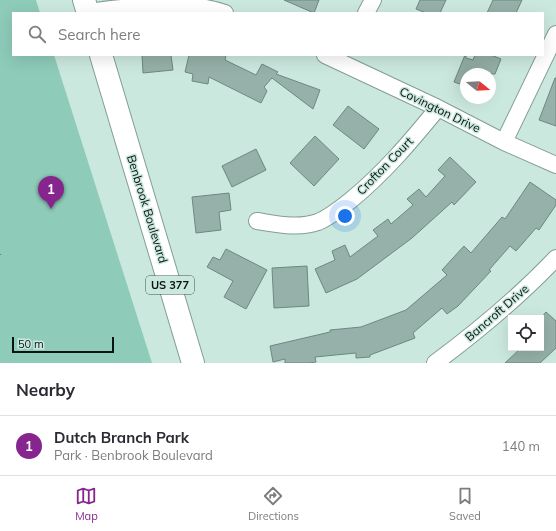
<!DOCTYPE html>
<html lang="en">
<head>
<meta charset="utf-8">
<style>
  body { margin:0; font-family:Mulish,sans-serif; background:#f7f7f7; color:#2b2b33 }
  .controls { position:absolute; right:12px; bottom:12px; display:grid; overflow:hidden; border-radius:0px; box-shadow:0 4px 16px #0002 }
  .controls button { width:36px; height:36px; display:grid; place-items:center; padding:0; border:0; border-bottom:1px solid #e1e1e2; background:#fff; color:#2b2b33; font:20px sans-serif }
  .compass { position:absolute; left:460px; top:68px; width:36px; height:36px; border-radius:50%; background:#fff; box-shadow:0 4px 16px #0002; rotate:108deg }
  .scale { position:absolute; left:12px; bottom:10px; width:102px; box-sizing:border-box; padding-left:4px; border:2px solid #091310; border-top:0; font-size:11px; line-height:14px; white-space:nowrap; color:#091310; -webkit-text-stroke:3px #cbe8df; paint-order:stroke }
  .you { position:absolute; left:345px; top:216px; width:14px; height:14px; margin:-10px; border:3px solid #fff; border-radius:50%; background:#1a73e8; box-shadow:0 0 0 6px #1a73e833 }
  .badge { display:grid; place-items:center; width:26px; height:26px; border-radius:50%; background:#86258e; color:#fff; font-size:13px; font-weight:700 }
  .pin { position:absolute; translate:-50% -33px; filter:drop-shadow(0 1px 2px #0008) }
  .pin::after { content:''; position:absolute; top:21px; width:14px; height:12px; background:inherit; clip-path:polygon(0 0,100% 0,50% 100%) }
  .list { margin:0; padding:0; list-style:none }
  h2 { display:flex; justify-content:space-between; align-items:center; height:52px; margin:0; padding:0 16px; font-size:17px }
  h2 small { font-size:13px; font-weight:400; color:#7c7c81 }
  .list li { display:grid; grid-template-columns:26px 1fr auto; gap:12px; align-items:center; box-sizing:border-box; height:60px; padding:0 16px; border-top:1px solid #e1e1e2 }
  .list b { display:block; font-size:15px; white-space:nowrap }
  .list p { margin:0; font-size:13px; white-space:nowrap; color:#7c7c81 }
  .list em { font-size:13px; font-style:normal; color:#7c7c81 }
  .icon { flex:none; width:22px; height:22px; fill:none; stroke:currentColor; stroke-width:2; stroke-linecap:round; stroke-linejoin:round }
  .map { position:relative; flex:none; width:556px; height:363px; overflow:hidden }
  .search { position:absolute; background:#fff; box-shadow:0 4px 16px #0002; left:12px; right:12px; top:12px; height:44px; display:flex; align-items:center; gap:10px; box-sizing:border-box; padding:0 14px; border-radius:0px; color:#7c7c81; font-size:15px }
  .sheet { height:112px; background:#fff }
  nav { display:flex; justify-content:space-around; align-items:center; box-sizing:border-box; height:56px; border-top:1px solid #e1e1e2; background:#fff; font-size:11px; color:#7c7c81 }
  nav a { display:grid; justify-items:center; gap:2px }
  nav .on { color:#86258e }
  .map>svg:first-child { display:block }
</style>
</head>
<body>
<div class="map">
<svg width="556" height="363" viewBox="0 0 556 363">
  <rect width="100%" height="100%" fill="#cbe8df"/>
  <path fill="#8ecbb9" d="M 0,0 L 36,0 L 40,13 L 13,13 L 13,55 L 54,55 L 152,363 L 0,363 Z"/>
  <path fill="#96b1a9" stroke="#6d8880" d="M 284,0 L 319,0 L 314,13 Z
    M 420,0 L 446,0 L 440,13 L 426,13 L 416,9 Z
    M 493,0 L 522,0 L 516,13 L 487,13 Z
    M 142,55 L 171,55 L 173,70 L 143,73 Z
    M 189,55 L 226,55 L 225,60 L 256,75 L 262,64 L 278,72 L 276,74 L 320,90 L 313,109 L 272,78 L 264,87 L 267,91 L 261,103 L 209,77 L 208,84 L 192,81 L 193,74 L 185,72 Z
    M 465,55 L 466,55 L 466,58 L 473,60 L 475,55 L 491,55 L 501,59 L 495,74 L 466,74 L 466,86 L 454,82 Z
    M 555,78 L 556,78 L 556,126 L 539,120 Z
    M 348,106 L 379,129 L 364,149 L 333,125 Z
    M 315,136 L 339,159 L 314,186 L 290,163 Z
    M 256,149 L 266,170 L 232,187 L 222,166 Z
    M 450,157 L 476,182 L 454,205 L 452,202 L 412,238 L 357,279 L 326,293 L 315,269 L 335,260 L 332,251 L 345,245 L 350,257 L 378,236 L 373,230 L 388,219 L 391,224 L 413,205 L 407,199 L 419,189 L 426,197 L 445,176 L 438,170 Z
    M 530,182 L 556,200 L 556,205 L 539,230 L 536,228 L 516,251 L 510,246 L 489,270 L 491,271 L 458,306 L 447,314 L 442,308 L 413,333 L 415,338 L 370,355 L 370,357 L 356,358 L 356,353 L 315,357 L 316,362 L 309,363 L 285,363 L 285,359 L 273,362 L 270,346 L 330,332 L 330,330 L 361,327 L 406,310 L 447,275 L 442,270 L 464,246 L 471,253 L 502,217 L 505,219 Z
    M 229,193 L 231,210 L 219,212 L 221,230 L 196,233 L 192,197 Z
    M 226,249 L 267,270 L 246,309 L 224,297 L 233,281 L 207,267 L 213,257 L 220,260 Z
    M 307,266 L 309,306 L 274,308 L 272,268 Z
    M 546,312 L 556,321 L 556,348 L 540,363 L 505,363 L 521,348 L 541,348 L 541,318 Z"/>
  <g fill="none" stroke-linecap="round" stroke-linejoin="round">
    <g stroke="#839e96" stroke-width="18">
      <path id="street" d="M 88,13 C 105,8 122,8 140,7 C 169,6 197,3 225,13
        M 366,13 L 373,0
        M 325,55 L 438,108 L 504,142 L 556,165
        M 504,142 L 556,34
        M 257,221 C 277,224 298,229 318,222 C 330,217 341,208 351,200 C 384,173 411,141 438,108
        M 435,363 C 478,331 519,297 556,258"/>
    </g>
    <g stroke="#839e96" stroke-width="24">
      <path id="highway" d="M 84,0 L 88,13
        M 101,55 L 193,363"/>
    </g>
    <path stroke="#6a7d77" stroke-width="2.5" stroke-dasharray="1 3" stroke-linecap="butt" d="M 0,254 L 0,256"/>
    <use href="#street" stroke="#fff" stroke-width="16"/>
    <use href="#highway" stroke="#fff" stroke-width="22"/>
  </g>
  <g text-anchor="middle" stroke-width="3" stroke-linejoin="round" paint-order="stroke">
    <rect fill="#cbe8df" stroke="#43534e" stroke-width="1" x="146" y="276" width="48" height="18" rx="3"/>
    <g font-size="11" font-weight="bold" fill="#091310">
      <text x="170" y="289">US 377</text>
    </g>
    <g font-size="12" fill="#091310" stroke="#cbe8df">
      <text transform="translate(440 110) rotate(26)" y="4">Covington Drive</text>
      <text transform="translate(385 166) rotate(-46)" y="4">Crofton Court</text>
      <text transform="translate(147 209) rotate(73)" y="4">Benbrook Boulevard</text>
      <text transform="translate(497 313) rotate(-41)" y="4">Bancroft Drive</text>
    </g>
  </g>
</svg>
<div class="controls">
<button><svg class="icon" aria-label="locate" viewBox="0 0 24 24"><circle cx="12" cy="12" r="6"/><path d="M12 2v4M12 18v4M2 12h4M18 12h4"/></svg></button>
</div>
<svg class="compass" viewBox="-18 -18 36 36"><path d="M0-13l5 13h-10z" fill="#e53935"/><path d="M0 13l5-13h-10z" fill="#7c7c81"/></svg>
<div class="scale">50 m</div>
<div class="you"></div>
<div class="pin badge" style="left:51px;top:209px">1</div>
<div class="search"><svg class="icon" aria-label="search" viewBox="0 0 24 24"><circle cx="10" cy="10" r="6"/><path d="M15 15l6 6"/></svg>Search here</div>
</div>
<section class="sheet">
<h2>Nearby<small></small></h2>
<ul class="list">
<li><span class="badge">1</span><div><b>Dutch Branch Park</b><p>Park · Benbrook Boulevard</p></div><em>140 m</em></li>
</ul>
</section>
<nav>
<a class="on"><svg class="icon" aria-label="map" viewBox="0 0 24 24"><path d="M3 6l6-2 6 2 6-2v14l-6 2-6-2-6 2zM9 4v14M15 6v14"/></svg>Map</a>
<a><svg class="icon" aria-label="directions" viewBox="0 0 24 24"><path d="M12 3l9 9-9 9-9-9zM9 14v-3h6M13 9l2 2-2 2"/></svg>Directions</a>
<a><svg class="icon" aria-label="saved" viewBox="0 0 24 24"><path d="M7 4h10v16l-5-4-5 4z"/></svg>Saved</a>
</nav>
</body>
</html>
